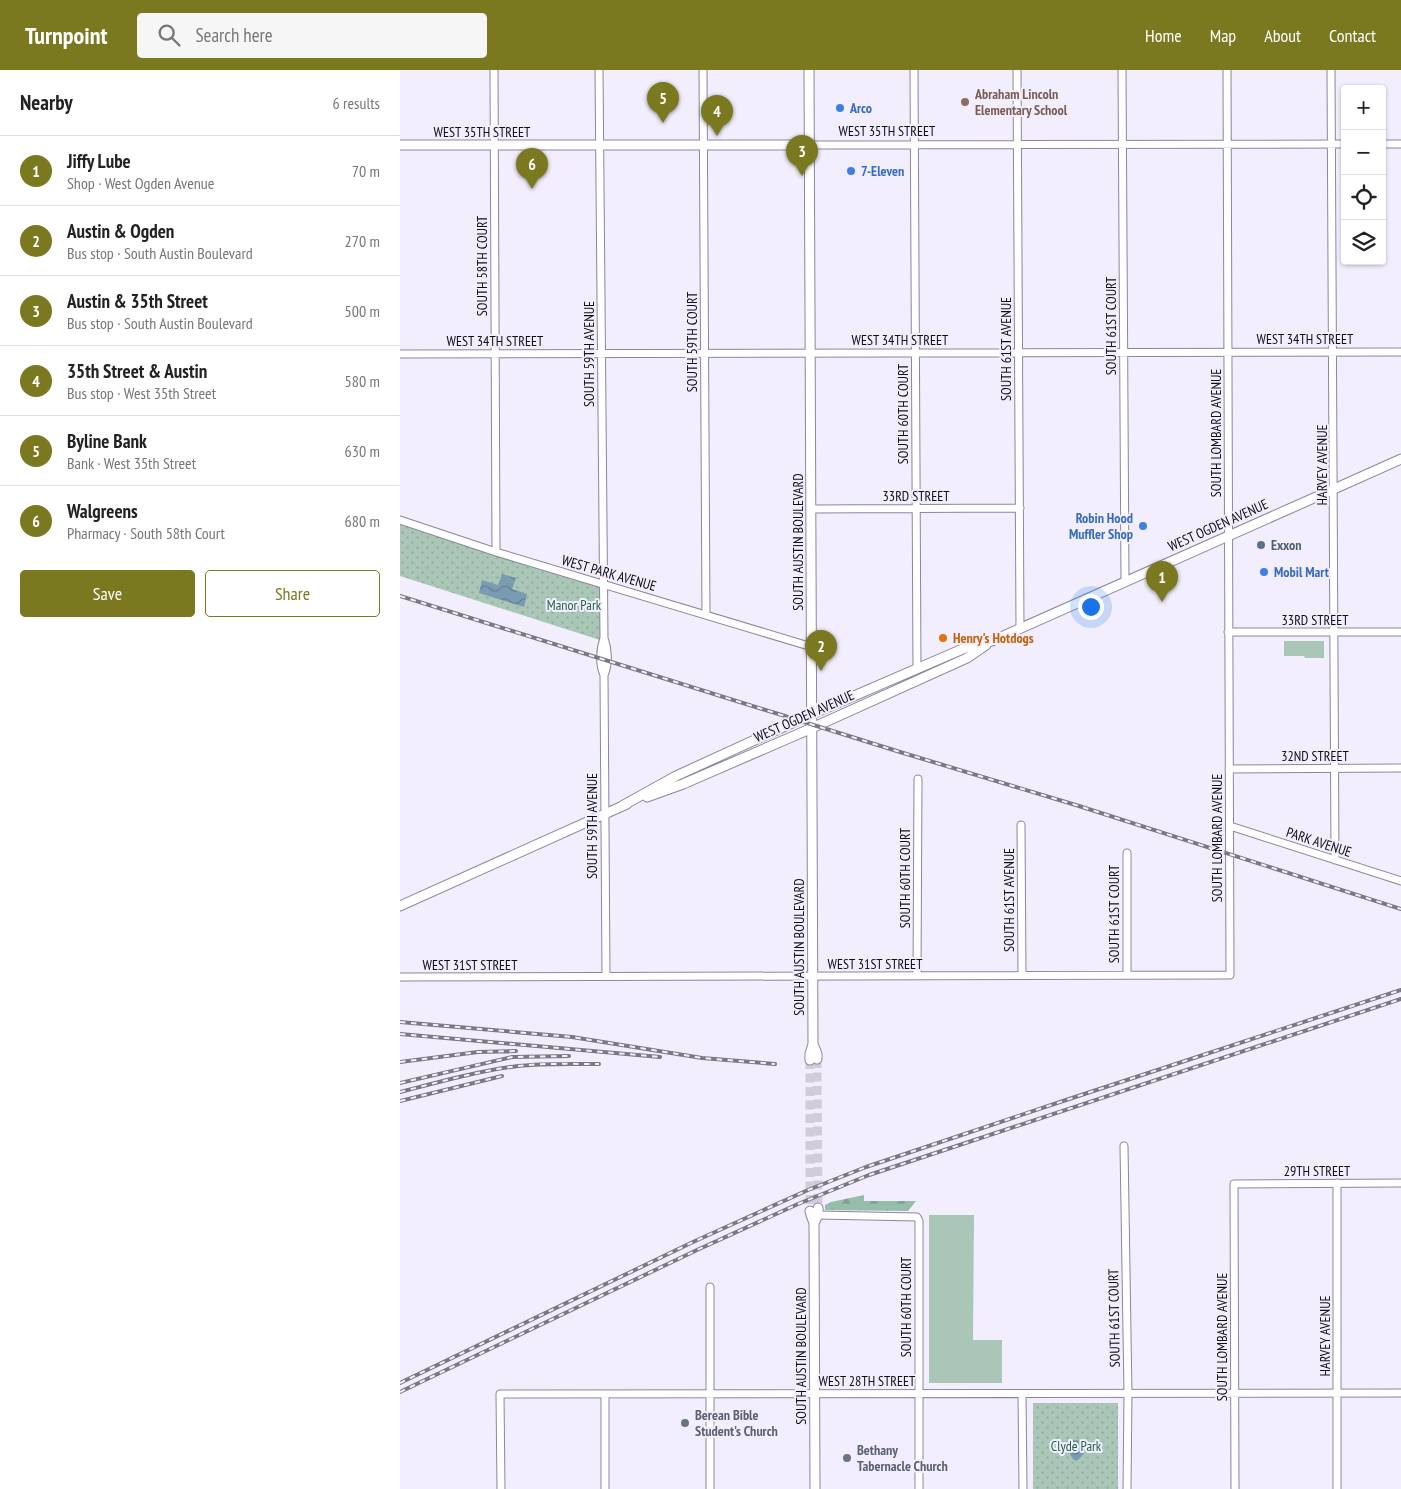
<!DOCTYPE html>
<html lang="en">
<head>
<meta charset="utf-8">
<style>
  body { margin:0; font-family:"PT Sans Narrow",sans-serif; background:#f6f6f6; color:#222 }
  .controls { position:absolute; right:15px; top:15px; display:grid; overflow:hidden; border-radius:5px; box-shadow:0 1px 4px #0004 }
  .controls button { width:45px; height:45px; display:grid; place-items:center; padding:0; border:0; border-bottom:1px solid #e0e0e0; background:#fff; color:#222; font:25px sans-serif }
  .you { position:absolute; left:690px; top:536px; width:18px; height:18px; margin:-12px; border:4px solid #fff; border-radius:50%; background:#1a73e8; box-shadow:0 0 0 8px #1a73e833 }
  .badge { display:grid; place-items:center; width:32px; height:32px; border-radius:50%; background:#7a7920; color:#fff; font-size:16px; font-weight:700 }
  .pin { position:absolute; translate:-50% -41px; filter:drop-shadow(0 1px 2px #0008) }
  .pin::after { content:''; position:absolute; top:26px; width:18px; height:15px; background:inherit; clip-path:polygon(0 0,100% 0,50% 100%) }
  .list { margin:0; padding:0; list-style:none }
  h2 { display:flex; justify-content:space-between; align-items:center; height:65px; margin:0; padding:0 20px; font-size:21px }
  h2 small { font-size:16px; font-weight:400; color:#767676 }
  .list li { display:grid; grid-template-columns:32px 1fr auto; gap:15px; align-items:center; box-sizing:border-box; height:70px; padding:0 20px; border-top:1px solid #e0e0e0 }
  .list b { display:block; font-size:19px; white-space:nowrap }
  .list p { margin:0; font-size:16px; white-space:nowrap; color:#767676 }
  .list em { font-size:16px; font-style:normal; color:#767676 }
  .actions { display:flex; gap:10px; padding:15px 20px }
  .actions a { flex:1; padding:11px 0; border:1px solid #7a7920; border-radius:5px; text-align:center; font-size:18px; color:#7a7920 }
  .actions .main { background:#7a7920; color:#fff }
  .icon { flex:none; width:28px; height:28px; fill:none; stroke:currentColor; stroke-width:2; stroke-linecap:round; stroke-linejoin:round }
  .map { position:relative; flex:none; width:1001px; height:1419px; overflow:hidden }
  header { display:flex; align-items:center; gap:30px; box-sizing:border-box; height:70px; padding:0 25px; background:#7a7920; color:#fff }
  header strong { font-size:24px }
  nav { display:flex; gap:28px; margin-inline-start:auto; font-size:18px }
  .search { width:350px; height:45px; background:#f6f6f6; display:flex; align-items:center; gap:12px; box-sizing:border-box; padding:0 18px; border-radius:5px; color:#767676; font-size:19px }
  main { display:flex }
  aside { flex:1; background:#fff }
  .map>svg:first-child { display:block }
</style>
</head>
<body>
<header>
<strong>Turnpoint</strong>
<div class="search"><svg class="icon" aria-label="search" viewBox="0 0 24 24"><circle cx="10" cy="10" r="6"/><path d="M15 15l6 6"/></svg>Search here</div>
<nav><a>Home</a><a>Map</a><a>About</a><a>Contact</a></nav>
</header>
<main>
<aside>
<h2>Nearby<small>6 results</small></h2>
<ul class="list">
<li><span class="badge">1</span><div><b>Jiffy Lube</b><p>Shop · West Ogden Avenue</p></div><em>70 m</em></li>
<li><span class="badge">2</span><div><b>Austin &amp; Ogden</b><p>Bus stop · South Austin Boulevard</p></div><em>270 m</em></li>
<li><span class="badge">3</span><div><b>Austin &amp; 35th Street</b><p>Bus stop · South Austin Boulevard</p></div><em>500 m</em></li>
<li><span class="badge">4</span><div><b>35th Street &amp; Austin</b><p>Bus stop · West 35th Street</p></div><em>580 m</em></li>
<li><span class="badge">5</span><div><b>Byline Bank</b><p>Bank · West 35th Street</p></div><em>630 m</em></li>
<li><span class="badge">6</span><div><b>Walgreens</b><p>Pharmacy · South 58th Court</p></div><em>680 m</em></li>
</ul>
<div class="actions"><a class="main">Save</a><a>Share</a></div>
</aside>
<div class="map">
<svg width="1001" height="1419" viewBox="0 0 1001 1419">
  <defs>
    <pattern id="forest-firs" width="22" height="20" patternUnits="userSpaceOnUse" patternTransform="scale(1.25)"><rect width="22" height="20" fill="#96bda9"/><path d="M5 1l3.5 6h-7zM16 11l3.5 6h-7z" fill="#80a191"/></pattern>
    <pattern id="park-dots" width="8" height="8" patternUnits="userSpaceOnUse" patternTransform="scale(1.25)"><rect width="8" height="8" fill="#aac6b7"/><path d="M2 2h.1M6 6h.1" fill="none" stroke="#91a99c" stroke-width="1.8" stroke-linecap="round"/></pattern>
    <pattern id="water-waves" width="16" height="10" patternUnits="userSpaceOnUse" patternTransform="scale(1.25)"><rect width="16" height="10" fill="#7a9cb2"/><path d="M0 5q4-4 8 0t8 0" fill="none" stroke="#627e90"/></pattern>
  </defs>
  <rect width="100%" height="100%" fill="#f3eefd"/>
  <path fill="#aac6b7" d="M 884,571 L 924,571 L 924,588 L 905,588 L 904,586 L 884,586 Z
    M 529,1145 L 574,1145 L 573,1270 L 602,1270 L 602,1313 L 529,1313 Z"/>
  <path fill="url(#forest-firs)" d="M 464,1125 L 464,1131 L 516,1131 L 508,1141 L 425,1140 L 425,1135 L 431,1132 Z"/>
  <path fill="url(#park-dots)" d="M 0,453 L 200,516 L 200,570 L 0,506 Z
    M 633,1333 L 718,1333 L 718,1419 L 633,1419 Z"/>
  <path fill="url(#water-waves)" d="M 102,504 L 116,508 L 112,519 L 127,524 L 124,537 L 79,523 L 82,510 L 98,515 Z
    M 670,1370 L 683,1371 L 687,1374 C 686,1380 682,1388 676,1391 L 673,1389 L 665,1376 L 666,1372 Z"/>
  <g fill="none" stroke-linecap="round" stroke-linejoin="round">
    <path stroke="#d1ccda" stroke-width="9" stroke-dasharray="9 4.5" stroke-linecap="butt" d="M 417,989 L 418,1138
      M 410,990 L 410,1141"/>
    <g stroke="#8c859c" stroke-width="9">
      <path id="street" d="M 94,0 L 96,482
        M 199,0 L 204,568 C 200,579 199,594 204,605 L 206,906
        M 303,0 L 306,545
        M 514,0 L 517,599
        M 617,0 L 620,558
        M 722,0 L 725,512
        M 931,0 L 935,790
        M 982,74 L 1001,74
        M 410,75 L 945,74
        M 0,284 L 1001,282
        M 412,439 L 620,438
        M 0,450 L 96,482 L 412,577
        M 828,562 L 1001,562
        M 204,568 C 208,579 209,594 204,605
        M 829,699 L 1001,698
        M 621,755 L 622,905
        M 830,756 L 1001,811
        M 727,783 L 727,905
        M 517,906 L 518,709
        M 0,907 L 830,905 L 827,0
        M 724,1076 L 728,1324 L 727,1419
        M 937,1113 L 937,1419
        M 418,1145 L 517,1147 L 519,1151 L 519,1419
        M 205,1324 L 205,1419
        M 622,1324 L 623,1419
        M 101,1419 L 100,1324 L 1001,1323
        M 310,1419 L 310,1217
        M 835,1419 L 834,1114 L 1001,1113"/>
    </g>
    <g stroke="#8c859c" stroke-width="11">
      <path id="secondary" d="M 409,0 L 413,974 L 410,984 L 410,990
        M 0,75 L 410,75
        M 247,727 L 283,714 L 403,662 L 567,588 L 586,575
        M 222,736 L 276,706 L 403,648 L 565,578 L 592,571 L 934,419 L 1001,389
        M 0,836 L 227,734
        M 413,974 L 417,984 L 417,989
        M 410,1141 L 411,1145 L 414,1153 L 415,1419
        M 414,1153 L 418,1145 L 418,1138"/>
    </g>
    <use href="#street" stroke="#fff" stroke-width="7"/>
    <use href="#secondary" stroke="#fff" stroke-width="9"/>
    <g stroke="#7b7883" stroke-width="4">
      <path id="rail" d="M 0,526 L 500,682 L 679,736 L 1001,839
        M 0,952 L 172,967 L 302,988 L 375,994
        M 0,964 L 260,987
        M 0,992 L 78,982 L 116,981
        M 0,1013 L 112,987 L 169,986
        M 0,1022 C 39,1012 78,1001 118,996 C 144,993 172,994 199,994
        M 0,1031 L 102,1006
        M 0,1313 L 293,1172 L 408,1120 L 466,1097 L 666,1030 L 1001,920
        M 0,1322 L 297,1180 L 398,1134 L 469,1105 L 1001,929"/>
    </g>
    <use href="#rail" stroke="#f3eefd" stroke-width="2" stroke-dasharray="5.5" stroke-linecap="butt"/>
  </g>
  <circle fill="#8d6e63" stroke="#f3eefd" stroke-width="2" cx="565" cy="32" r="5"/>
  <g fill="#3f7fe0" stroke="#f3eefd" stroke-width="2">
    <circle cx="440" cy="38" r="5"/>
    <circle cx="451" cy="101" r="5"/>
    <circle cx="743" cy="456" r="5"/>
    <circle cx="864" cy="502" r="5"/>
  </g>
  <circle fill="#5c6f8a" stroke="#f3eefd" stroke-width="2" cx="861" cy="475" r="5"/>
  <circle fill="#e8710a" stroke="#f3eefd" stroke-width="2" cx="543" cy="568" r="5"/>
  <g fill="#6b7280" stroke="#f3eefd" stroke-width="2">
    <circle cx="285" cy="1353" r="5"/>
    <circle cx="447" cy="1388" r="5"/>
  </g>
  <g text-anchor="middle" stroke-width="4" stroke-linejoin="round" paint-order="stroke">
    <g font-size="14" font-weight="bold" fill="#785e54" stroke="#f3eefd" text-anchor="start">
      <text x="575" y="29">Abraham Lincoln<tspan x="575" dy="16">Elementary School</tspan></text>
    </g>
    <g font-size="14" font-weight="bold" fill="#366cbe" stroke="#f3eefd" text-anchor="start">
      <text x="450" y="43">Arco</text>
      <text x="461" y="106">7-Eleven</text>
      <text x="733" y="453" text-anchor="end">Robin Hood<tspan x="733" dy="16">Muffler Shop</tspan></text>
      <text x="874" y="507">Mobil Mart</text>
    </g>
    <g font-size="14" fill="#0f0d15" stroke="#f3eefd">
      <text x="487" y="66">WEST 35TH STREET</text>
      <text x="82" y="67">WEST 35TH STREET</text>
      <text transform="translate(82 196) rotate(-90)" y="5">SOUTH 58TH COURT</text>
      <text transform="translate(711 256) rotate(-90)" y="5">SOUTH 61ST COURT</text>
      <text x="905" y="274">WEST 34TH STREET</text>
      <text x="500" y="275">WEST 34TH STREET</text>
      <text x="95" y="276">WEST 34TH STREET</text>
      <text transform="translate(292 272) rotate(-90)" y="5">SOUTH 59TH COURT</text>
      <text transform="translate(606 279) rotate(-90)" y="5">SOUTH 61ST AVENUE</text>
      <text transform="translate(189 284) rotate(-90)" y="5">SOUTH 59TH AVENUE</text>
      <text transform="translate(503 344) rotate(-90)" y="5">SOUTH 60TH COURT</text>
      <text transform="translate(816 363) rotate(-90)" y="5">SOUTH LOMBARD AVENUE</text>
      <text transform="translate(922 395) rotate(-90)" y="5">HARVEY AVENUE</text>
      <text x="516" y="431">33RD STREET</text>
      <text transform="translate(818 455) rotate(-24)" y="5">WEST OGDEN AVENUE</text>
      <text transform="translate(398 472) rotate(-90)" y="5">SOUTH AUSTIN BOULEVARD</text>
      <text transform="translate(209 503) rotate(16)" y="5">WEST PARK AVENUE</text>
      <text x="915" y="555">33RD STREET</text>
      <text transform="translate(404 646) rotate(-24)" y="5">WEST OGDEN AVENUE</text>
      <text x="915" y="691">32ND STREET</text>
      <text transform="translate(192 756) rotate(-90)" y="5">SOUTH 59TH AVENUE</text>
      <text transform="translate(817 768) rotate(-90)" y="5">SOUTH LOMBARD AVENUE</text>
      <text transform="translate(919 772) rotate(18)" y="5">PARK AVENUE</text>
      <text transform="translate(505 808) rotate(-90)" y="5">SOUTH 60TH COURT</text>
      <text transform="translate(609 830) rotate(-90)" y="5">SOUTH 61ST AVENUE</text>
      <text transform="translate(714 844) rotate(-90)" y="5">SOUTH 61ST COURT</text>
      <text transform="translate(399 877) rotate(-90)" y="5">SOUTH AUSTIN BOULEVARD</text>
      <text x="475" y="899">WEST 31ST STREET</text>
      <text x="70" y="900">WEST 31ST STREET</text>
      <text x="917" y="1106">29TH STREET</text>
      <text transform="translate(506 1237) rotate(-90)" y="5">SOUTH 60TH COURT</text>
      <text transform="translate(714 1248) rotate(-91)" y="5">SOUTH 61ST COURT</text>
      <text transform="translate(925 1266) rotate(-90)" y="5">HARVEY AVENUE</text>
      <text transform="translate(822 1267) rotate(-90)" y="5">SOUTH LOMBARD AVENUE</text>
      <text transform="translate(401 1286) rotate(-90)" y="5">SOUTH AUSTIN BOULEVARD</text>
      <text x="467" y="1316">WEST 28TH STREET</text>
    </g>
    <g font-size="14" font-weight="bold" fill="#4e5e75" stroke="#f3eefd" text-anchor="start">
      <text x="871" y="480">Exxon</text>
    </g>
    <g font-size="14" fill="#216248" stroke="#f3eefd">
      <text x="174" y="540">Manor Park</text>
      <text x="676" y="1381">Clyde Park</text>
    </g>
    <g font-size="14" font-weight="bold" fill="#c56008" stroke="#f3eefd" text-anchor="start">
      <text x="553" y="573">Henry's Hotdogs</text>
    </g>
    <g font-size="14" font-weight="bold" fill="#5b616d" stroke="#f3eefd" text-anchor="start">
      <text x="295" y="1350">Berean Bible<tspan x="295" dy="16">Student's Church</tspan></text>
      <text x="457" y="1385">Bethany<tspan x="457" dy="16">Tabernacle Church</tspan></text>
    </g>
  </g>
</svg>
<div class="controls">
<button>+</button>
<button>−</button>
<button><svg class="icon" aria-label="locate" viewBox="0 0 24 24"><circle cx="12" cy="12" r="6"/><path d="M12 2v4M12 18v4M2 12h4M18 12h4"/></svg></button>
<button><svg class="icon" aria-label="layers" viewBox="0 0 24 24"><path d="M12 4l9 5-9 5-9-5zM3 14l9 5 9-5"/></svg></button>
</div>
<div class="you"></div>
<div class="pin badge" style="left:762px;top:532px">1</div>
<div class="pin badge" style="left:421px;top:601px">2</div>
<div class="pin badge" style="left:402px;top:106px">3</div>
<div class="pin badge" style="left:317px;top:66px">4</div>
<div class="pin badge" style="left:263px;top:53px">5</div>
<div class="pin badge" style="left:132px;top:119px">6</div>
</div>
</main>
</body>
</html>
